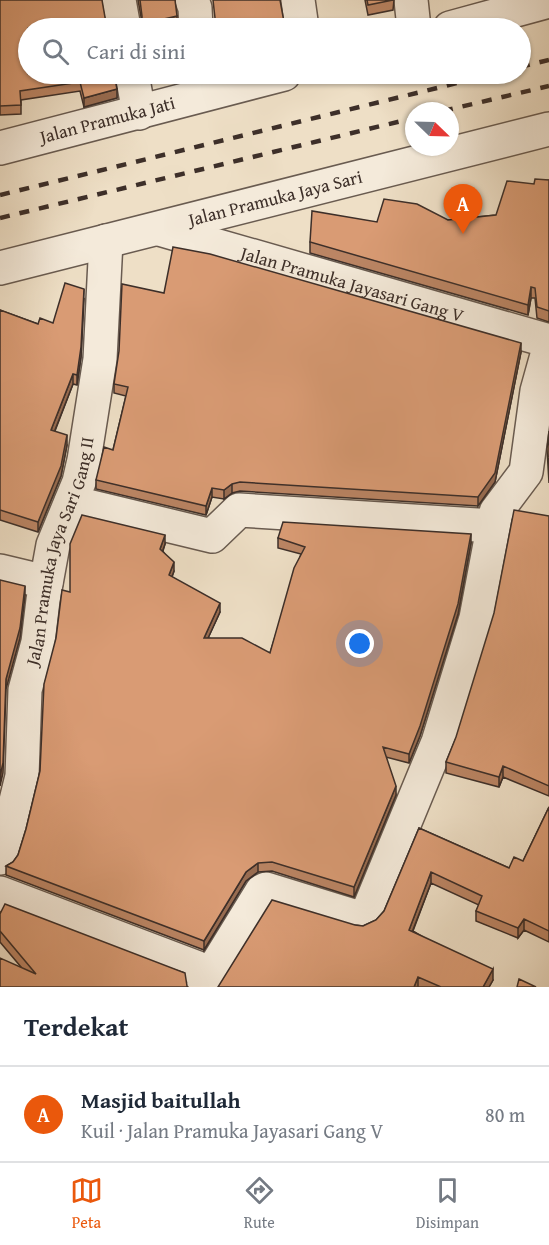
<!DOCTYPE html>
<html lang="id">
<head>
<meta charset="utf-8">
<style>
  body { margin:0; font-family:"Gentium Book Plus",serif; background:#f6f6f7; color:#1f2937 }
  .compass { position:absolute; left:405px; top:102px; width:54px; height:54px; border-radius:50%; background:#fff; box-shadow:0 2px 4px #0004; rotate:113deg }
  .you { position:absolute; left:360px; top:644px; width:21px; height:21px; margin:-15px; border:4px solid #fff; border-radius:50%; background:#1a73e8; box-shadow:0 0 0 9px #1a73e833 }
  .badge { display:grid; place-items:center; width:39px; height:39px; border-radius:50%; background:#ea580c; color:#fff; font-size:20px; font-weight:700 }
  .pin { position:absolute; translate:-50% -50px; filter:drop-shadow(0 2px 3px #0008) }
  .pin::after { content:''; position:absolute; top:32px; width:21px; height:18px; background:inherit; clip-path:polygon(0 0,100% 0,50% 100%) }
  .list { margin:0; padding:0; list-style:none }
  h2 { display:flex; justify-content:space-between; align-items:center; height:78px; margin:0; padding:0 24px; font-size:26px }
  h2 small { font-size:20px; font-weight:400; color:#747a83 }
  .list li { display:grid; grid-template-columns:39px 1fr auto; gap:18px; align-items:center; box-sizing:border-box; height:96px; padding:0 24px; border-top:2px solid #e0e1e3 }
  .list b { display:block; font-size:22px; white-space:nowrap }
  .list p { margin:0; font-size:20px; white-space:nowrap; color:#747a83 }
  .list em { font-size:20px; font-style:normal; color:#747a83 }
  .icon { flex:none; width:33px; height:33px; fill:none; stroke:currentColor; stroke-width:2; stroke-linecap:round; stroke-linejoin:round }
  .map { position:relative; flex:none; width:549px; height:987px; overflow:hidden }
  .search { position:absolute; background:#fff; box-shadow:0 2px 4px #0004; left:18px; right:18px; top:18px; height:66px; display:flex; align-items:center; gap:15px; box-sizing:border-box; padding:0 21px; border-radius:33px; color:#747a83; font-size:22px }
  .sheet { height:174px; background:#fff }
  nav { display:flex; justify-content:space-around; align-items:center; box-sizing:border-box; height:84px; border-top:2px solid #e0e1e3; background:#fff; font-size:16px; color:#747a83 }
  nav a { display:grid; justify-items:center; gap:3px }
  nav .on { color:#ea580c }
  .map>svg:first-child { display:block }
</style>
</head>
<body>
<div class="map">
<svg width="549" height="987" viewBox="0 0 549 987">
  <rect width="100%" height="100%" fill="#eedfc6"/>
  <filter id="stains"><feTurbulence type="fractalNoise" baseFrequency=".00333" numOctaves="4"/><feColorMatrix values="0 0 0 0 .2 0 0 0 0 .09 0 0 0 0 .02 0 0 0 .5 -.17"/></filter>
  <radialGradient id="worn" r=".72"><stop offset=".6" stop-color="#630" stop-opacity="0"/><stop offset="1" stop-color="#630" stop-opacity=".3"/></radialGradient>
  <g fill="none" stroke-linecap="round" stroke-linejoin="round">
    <g stroke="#695b50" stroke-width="36">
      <g id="minor">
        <path d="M 119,0 L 124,28"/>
        <path d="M 192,0 L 195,8 L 196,28"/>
        <path d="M 298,0 L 302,28"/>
        <path d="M 411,0 L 414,28"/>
        <path d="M 450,28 L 549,1"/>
        <path d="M 132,74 L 139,113"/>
        <path id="s1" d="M 0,148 L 284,74"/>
        <path id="s2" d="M 159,229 L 549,341"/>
        <path id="s3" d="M 0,268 L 549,129"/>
        <path d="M 71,502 L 212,536 L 239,510 L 493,526"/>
        <path d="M 0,571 L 46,582"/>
        <path id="s4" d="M 0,858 L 8,834 L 22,776 L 25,690 L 38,642 L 43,600 L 53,545 L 79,482 L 84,460 L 100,359 L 106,241"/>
        <path d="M 0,893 L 211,973"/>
        <path d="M 203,987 L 262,891 L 266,889 L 360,918 L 367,914 L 438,742 L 476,618 L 496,512 L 526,472 L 537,391 L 549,348"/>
      </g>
    </g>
    <use href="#minor" stroke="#f4eada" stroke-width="33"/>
    <path stroke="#3d2f29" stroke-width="4.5" stroke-dasharray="10 10" stroke-linecap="butt" d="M 520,67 L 549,60
      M 443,111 L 549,86
      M 0,195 L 494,74
      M 0,218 L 414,118"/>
  </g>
  <path fill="#bb8564" stroke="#3d2f29" stroke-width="1.5" d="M 0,0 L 114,74 L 117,98 L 84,107 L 80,91 L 21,100 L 21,114 L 0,115 Z
    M 138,0 L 175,0 L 177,25 L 142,28 L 142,22 Z
    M 365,0 L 394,0 L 393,10 L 368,15 Z
    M 549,180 L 549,322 L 537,318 L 535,298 L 531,298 L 528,315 L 310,253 L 310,242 L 377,222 L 448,220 L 496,215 L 534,184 Z
    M 164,293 L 521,352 L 495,482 L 478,506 L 240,491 L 232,493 L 224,499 L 212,497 L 206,515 L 96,489 L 96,480 L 113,450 L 126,396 L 114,393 L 114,384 Z
    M 84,299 L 81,357 L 77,385 L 73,384 L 55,431 L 67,445 L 61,476 L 38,532 L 0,520 L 0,310 L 38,324 L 53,323 Z
    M 549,516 L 549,796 L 503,777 L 499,787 L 446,773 L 446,762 Z
    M 278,538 L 471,543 L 458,614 L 420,736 L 409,763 L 386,757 L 396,795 L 354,897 L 272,871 L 258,872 L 246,881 L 204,950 L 6,875 L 6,866 L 13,862 L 18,855 L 26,829 L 40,771 L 70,592 L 165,544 L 163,551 L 174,571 L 172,577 L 220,612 L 208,638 L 270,653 L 301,554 L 278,548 Z
    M 549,807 L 549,942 L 524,930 L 518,938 L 476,921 L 476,911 L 479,905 L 431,883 L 413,931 L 493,980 L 489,987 L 218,987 L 355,925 L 363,926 L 376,920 L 384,911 L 419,828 L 509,868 L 523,861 Z
    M 0,914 L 185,973 L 0,987 L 21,967 L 0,942 Z"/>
  <path fill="#986c51" stroke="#3d2f29" stroke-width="1.5" d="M 177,16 L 177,25 L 160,28 L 142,28 L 142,24 Z
    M 117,89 L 117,98 L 84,107 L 84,98 Z
    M 531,287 L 531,298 L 528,315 L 528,305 Z
    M 84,289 L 81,357 L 77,385 L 77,375 Z
    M 521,343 L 521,352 L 495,482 L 478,506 L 478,497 Z
    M 73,374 L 73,384 L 51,440 L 51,430 Z
    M 67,435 L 67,445 L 61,476 L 38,532 L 38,522 Z
    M 232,484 L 232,493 L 224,499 L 224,490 Z
    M 212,488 L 212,497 L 206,515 L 206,506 Z
    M 471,534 L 471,543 L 458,614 L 420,736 L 409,763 L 409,754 Z
    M 165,535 L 165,544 L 160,558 L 160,549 Z
    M 174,562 L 174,571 L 169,584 L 169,575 Z
    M 25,586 L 25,596 L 20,638 L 6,689 L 3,773 L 0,786 L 6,679 Z
    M 220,603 L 220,612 L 204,647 L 204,638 Z
    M 503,766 L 503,777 L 499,787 L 499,777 Z
    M 396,786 L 396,795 L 354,897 L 354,887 Z
    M 258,863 L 258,872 L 246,881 L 204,950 L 204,941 L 246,872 Z
    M 431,872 L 431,883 L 409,940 L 409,930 Z
    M 524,919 L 524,930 L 518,938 L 518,928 Z
    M 493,969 L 493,980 L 489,987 L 483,987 Z
    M 418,977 L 418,987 L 414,987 Z"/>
  <path fill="#d99b74" stroke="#3d2f29" stroke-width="1.5" d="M 0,0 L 102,0 L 106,23 L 109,28 L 28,28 L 28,74 L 114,74 L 117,89 L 84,98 L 80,82 L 20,91 L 21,105 L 0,106 Z
    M 140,0 L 175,0 L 177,16 L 142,24 L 142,16 Z
    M 213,0 L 280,0 L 284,22 L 286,28 L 212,28 L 215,18 Z
    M 367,0 L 393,0 L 368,5 Z
    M 535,179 L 549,180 L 549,311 L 537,307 L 535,288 L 531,287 L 528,305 L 310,242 L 312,211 L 377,222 L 384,199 L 417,204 L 448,220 L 496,215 L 507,181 L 534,184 Z
    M 173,247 L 210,254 L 521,343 L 495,473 L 478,497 L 240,482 L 232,484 L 224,490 L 212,488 L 206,506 L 96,480 L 104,447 L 113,450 L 128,387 L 114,384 L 119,351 L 122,284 L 164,293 Z
    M 65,283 L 84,289 L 81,347 L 77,375 L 73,374 L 51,430 L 67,435 L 61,466 L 38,522 L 0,510 L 0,310 L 38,324 L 40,318 L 53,323 Z
    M 549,431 L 549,483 L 547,449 Z
    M 514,510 L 549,516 L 549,786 L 503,766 L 499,777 L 446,762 L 456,737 L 494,613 Z
    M 82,515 L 165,535 L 160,549 L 174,562 L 169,575 L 220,603 L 204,638 L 242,638 L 270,653 L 294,568 L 305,547 L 278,538 L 283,522 L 471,534 L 458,604 L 420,726 L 409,754 L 383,747 L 396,786 L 354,887 L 272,862 L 258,863 L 246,872 L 204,941 L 6,866 L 13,862 L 18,855 L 26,829 L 40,771 L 44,684 L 56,638 L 62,590 L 70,592 L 70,544 Z
    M 0,580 L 25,586 L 20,628 L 6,679 L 3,763 L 0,776 Z
    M 549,807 L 549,931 L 524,919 L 518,928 L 476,911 L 482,896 L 431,872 L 409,930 L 493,969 L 483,987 L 441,987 L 418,977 L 414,987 L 218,987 L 272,900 L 355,925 L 363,926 L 376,920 L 384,911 L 419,828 L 509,868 L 514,857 L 523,861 Z
    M 5,904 L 185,973 L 187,986 L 188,987 L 0,987 L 0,958 L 36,974 L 0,931 L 0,914 Z
    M 519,979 L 536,987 L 517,987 Z"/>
  <g text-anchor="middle" stroke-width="6" stroke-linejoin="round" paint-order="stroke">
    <g font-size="18" fill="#3d2f29" stroke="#f4eada">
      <text dy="6" stroke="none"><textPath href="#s1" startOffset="111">Jalan Pramuka Jati</textPath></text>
      <text dy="6" stroke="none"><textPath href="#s3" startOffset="284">Jalan Pramuka Jaya Sari</textPath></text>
      <text dy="6" stroke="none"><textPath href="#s2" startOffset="201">Jalan Pramuka Jayasari Gang V</textPath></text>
      <text dy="6" stroke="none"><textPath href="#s4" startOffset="315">Jalan Pramuka Jaya Sari Gang II</textPath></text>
    </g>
  </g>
  <rect width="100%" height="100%" filter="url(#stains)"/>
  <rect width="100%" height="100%" fill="url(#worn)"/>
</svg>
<svg class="compass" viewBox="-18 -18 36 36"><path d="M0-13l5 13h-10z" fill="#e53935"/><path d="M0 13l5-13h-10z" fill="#747a83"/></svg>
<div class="you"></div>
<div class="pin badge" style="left:463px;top:234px">A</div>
<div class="search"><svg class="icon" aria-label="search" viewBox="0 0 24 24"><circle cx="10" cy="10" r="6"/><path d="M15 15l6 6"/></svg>Cari di sini</div>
</div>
<section class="sheet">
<h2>Terdekat<small></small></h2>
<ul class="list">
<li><span class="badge">A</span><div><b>Masjid baitullah</b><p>Kuil · Jalan Pramuka Jayasari Gang V</p></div><em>80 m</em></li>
</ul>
</section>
<nav>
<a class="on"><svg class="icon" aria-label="map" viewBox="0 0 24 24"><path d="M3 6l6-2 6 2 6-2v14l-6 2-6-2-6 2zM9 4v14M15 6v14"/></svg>Peta</a>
<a><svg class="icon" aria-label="directions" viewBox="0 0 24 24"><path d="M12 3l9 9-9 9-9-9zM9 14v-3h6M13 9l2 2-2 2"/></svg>Rute</a>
<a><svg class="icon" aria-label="saved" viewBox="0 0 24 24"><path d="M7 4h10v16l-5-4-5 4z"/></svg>Disimpan</a>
</nav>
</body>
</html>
